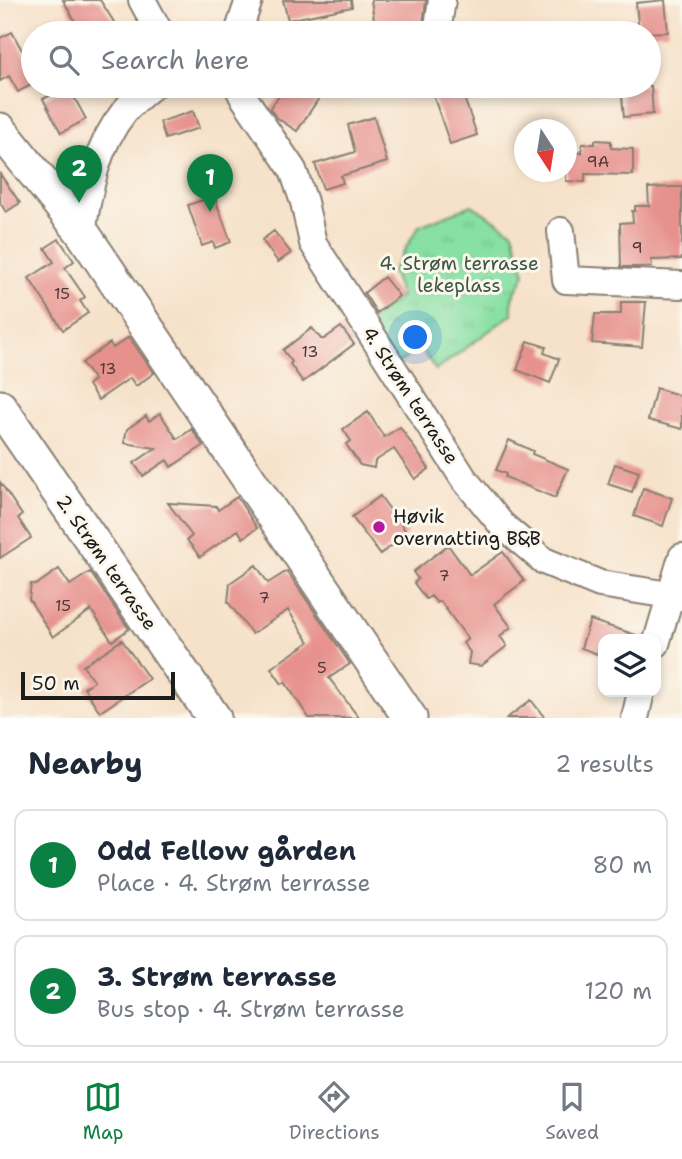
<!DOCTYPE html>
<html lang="en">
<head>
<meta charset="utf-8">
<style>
  body { margin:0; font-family:"Shantell Sans",sans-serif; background:#f6f6f7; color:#1f2937 }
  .controls { position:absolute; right:21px; bottom:21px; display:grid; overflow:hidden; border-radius:14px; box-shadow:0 4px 10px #0003 }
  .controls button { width:63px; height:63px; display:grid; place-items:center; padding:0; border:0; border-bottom:2px solid #e0e1e3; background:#fff; color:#1f2937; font:35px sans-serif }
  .compass { position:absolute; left:514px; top:119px; width:63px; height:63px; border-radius:50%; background:#fff; box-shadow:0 4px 10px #0003; rotate:168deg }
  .scale { position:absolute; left:21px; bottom:18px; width:154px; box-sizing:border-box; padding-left:7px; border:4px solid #1c1c1c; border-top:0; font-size:19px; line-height:24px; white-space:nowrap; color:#1c1c1c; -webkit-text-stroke:5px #fbf7ec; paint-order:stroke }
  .you { position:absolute; left:416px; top:338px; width:24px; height:24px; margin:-18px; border:5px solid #fff; border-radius:50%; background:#1a73e8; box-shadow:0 0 0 10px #1a73e833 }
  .badge { display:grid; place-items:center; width:46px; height:46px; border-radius:50%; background:#0b8043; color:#fff; font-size:23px; font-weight:700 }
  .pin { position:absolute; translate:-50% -58px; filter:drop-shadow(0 2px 4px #0008) }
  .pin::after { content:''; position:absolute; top:37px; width:24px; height:21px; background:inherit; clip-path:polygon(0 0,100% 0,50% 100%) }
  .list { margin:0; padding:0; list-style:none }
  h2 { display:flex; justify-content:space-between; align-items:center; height:91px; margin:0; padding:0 28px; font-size:30px }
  h2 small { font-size:23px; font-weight:400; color:#747a83 }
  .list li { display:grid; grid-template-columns:46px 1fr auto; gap:21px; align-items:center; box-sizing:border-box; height:112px; margin:0 14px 14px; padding:0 14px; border:2px solid #e0e1e3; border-radius:14px }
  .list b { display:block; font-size:26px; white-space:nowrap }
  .list p { margin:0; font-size:23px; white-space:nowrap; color:#747a83 }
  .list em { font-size:23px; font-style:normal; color:#747a83 }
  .icon { flex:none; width:38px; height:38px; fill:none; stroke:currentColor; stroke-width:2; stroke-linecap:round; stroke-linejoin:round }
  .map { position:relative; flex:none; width:682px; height:718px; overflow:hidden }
  .search { position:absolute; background:#fff; box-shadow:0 4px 10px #0003; left:21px; right:21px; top:21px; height:77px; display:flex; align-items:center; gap:18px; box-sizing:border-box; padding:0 24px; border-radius:38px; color:#747a83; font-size:26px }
  .sheet { height:343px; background:#fff }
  nav { display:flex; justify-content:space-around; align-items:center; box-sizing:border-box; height:98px; border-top:2px solid #e0e1e3; background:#fff; font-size:19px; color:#747a83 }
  nav a { display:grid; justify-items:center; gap:4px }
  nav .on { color:#0b8043 }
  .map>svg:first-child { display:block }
</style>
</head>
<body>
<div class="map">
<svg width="682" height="718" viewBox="0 0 682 718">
  <defs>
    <pattern id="park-tufts" width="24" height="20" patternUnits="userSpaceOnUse" patternTransform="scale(1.75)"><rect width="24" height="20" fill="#88e0a4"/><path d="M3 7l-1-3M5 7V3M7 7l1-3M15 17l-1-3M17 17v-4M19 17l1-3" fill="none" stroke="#75c08d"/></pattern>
  </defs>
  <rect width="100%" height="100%" fill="#fbf7ec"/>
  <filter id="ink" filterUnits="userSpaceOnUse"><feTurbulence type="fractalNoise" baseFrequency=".0143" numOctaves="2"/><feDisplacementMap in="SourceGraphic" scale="14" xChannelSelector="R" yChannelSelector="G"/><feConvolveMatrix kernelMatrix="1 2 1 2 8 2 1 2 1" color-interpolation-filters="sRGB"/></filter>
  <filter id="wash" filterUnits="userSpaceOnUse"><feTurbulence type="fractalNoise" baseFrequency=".00686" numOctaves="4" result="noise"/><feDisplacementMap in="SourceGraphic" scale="28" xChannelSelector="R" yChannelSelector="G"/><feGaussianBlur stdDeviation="1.57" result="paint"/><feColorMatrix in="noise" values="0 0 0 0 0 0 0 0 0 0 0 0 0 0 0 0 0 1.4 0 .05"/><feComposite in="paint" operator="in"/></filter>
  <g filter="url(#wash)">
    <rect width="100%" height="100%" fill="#f6e2ca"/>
    <path fill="url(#park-tufts)" stroke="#527e60" stroke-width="2" d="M 472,205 L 513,232 L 525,274 L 512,298 L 512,314 L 436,370 L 421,349 L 393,366 L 365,325 L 401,296 L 392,271 L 419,226 Z"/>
    <g id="blocks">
      <path fill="#e7918d" d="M 63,0 L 100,0 L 114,22 L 98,33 L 56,33 L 75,21 Z
        M 283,0 L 351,0 L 352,7 L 288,20 Z
        M 371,0 L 426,0 L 422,33 L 376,33 Z
        M 665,0 L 668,32 L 639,33 L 636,3 Z
        M 12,32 L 29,63 L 33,61 L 33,84 L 18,92 L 9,76 L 0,81 L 0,38 Z
        M 68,86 L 86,119 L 61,133 L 43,99 Z
        M 286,86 L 327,86 L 297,131 L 277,118 L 270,109 Z
        M 451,86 L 460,86 L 477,135 L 450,144 L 432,92 Z
        M 621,86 L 651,86 L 653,114 L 624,117 Z
        M 193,111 L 199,128 L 165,139 L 160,122 Z
        M 374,117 L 387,162 L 341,176 L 343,183 L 323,189 L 315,164 L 355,152 L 348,125 Z
        M 595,140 L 611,141 L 611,148 L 633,149 L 633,175 L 585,174 L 585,182 L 566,181 L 566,152 L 582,153 L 582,144 L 595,144 Z
        M 0,174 L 20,203 L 6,212 L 0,203 Z
        M 672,187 L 682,187 L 682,259 L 651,260 L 652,267 L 621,267 L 620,223 L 633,222 L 632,211 L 635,211 L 635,206 L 649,206 L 648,188 Z
        M 214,196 L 231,242 L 215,248 L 213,242 L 202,246 L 188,205 Z
        M 274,231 L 291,253 L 278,262 L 262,240 Z
        M 59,239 L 74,261 L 65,268 L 85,297 L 80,301 L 88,313 L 63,330 L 29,278 L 54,262 L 45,248 Z
        M 384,277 L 399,296 L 377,313 L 364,293 Z
        M 621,302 L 646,302 L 642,347 L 592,343 L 595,314 L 621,314 Z
        M 341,327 L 354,344 L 303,382 L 290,364 L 292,362 L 283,350 L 312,328 L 321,339 L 324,339 Z
        M 129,337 L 154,373 L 136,386 L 130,378 L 98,400 L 88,385 L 94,380 L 82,363 L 110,343 L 113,348 Z
        M 528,341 L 546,347 L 544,353 L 559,359 L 550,383 L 517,370 Z
        M 656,388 L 682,396 L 682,429 L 648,420 Z
        M 368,412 L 384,437 L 400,427 L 429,469 L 415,479 L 394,449 L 375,461 L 374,468 L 360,465 L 346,444 L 351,441 L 343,429 Z
        M 160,413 L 177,439 L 192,429 L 203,446 L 171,467 L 167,460 L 143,476 L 134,463 L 156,448 L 124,443 L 127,429 L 146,416 L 149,421 Z
        M 509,440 L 533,451 L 532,454 L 568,469 L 555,498 L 505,477 L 506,474 L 496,470 Z
        M 615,464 L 639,472 L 632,492 L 608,484 Z
        M 0,482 L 22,515 L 18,518 L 31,538 L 0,558 Z
        M 643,488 L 672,498 L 663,526 L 634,516 Z
        M 380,496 L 408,534 L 380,554 L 352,517 Z
        M 237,497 L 257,528 L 243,538 L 238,530 L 200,557 L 187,540 L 192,536 L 168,503 L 216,506 L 218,510 Z
        M 448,545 L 470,575 L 503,552 L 524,581 L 494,604 L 511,627 L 500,636 L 507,646 L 481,666 L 468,664 L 470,652 L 463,643 L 468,639 L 440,601 L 437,603 L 431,596 L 426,599 L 414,583 L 418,579 L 413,572 Z
        M 256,565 L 268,583 L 287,571 L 350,664 L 329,678 L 359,718 L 309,718 L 285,682 L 282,684 L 271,668 L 309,642 L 288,610 L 252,634 L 228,602 L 230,583 Z
        M 59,569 L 70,585 L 90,572 L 129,629 L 112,641 L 91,610 L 53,637 L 29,599 L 31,584 L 36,585 Z
        M 590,620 L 639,636 L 639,639 L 603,639 L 603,656 L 581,648 Z
        M 122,640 L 149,679 L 100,712 L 84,688 L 94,681 L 83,666 Z
        M 531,700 L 545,718 L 507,718 Z"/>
    </g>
  </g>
  <g filter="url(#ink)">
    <use href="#blocks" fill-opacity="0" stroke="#897f73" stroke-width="2"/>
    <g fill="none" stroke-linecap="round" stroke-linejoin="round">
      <g stroke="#897f73" stroke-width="30">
        <path id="minor" d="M 142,0 L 160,33
          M 238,33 L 249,0
          M 437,33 L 442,0
          M 238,86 L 242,95 L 293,170 L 304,202 L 313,243 L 464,479 L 502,525 L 544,561 L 600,584 L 682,597
          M 561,231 L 566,280 L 682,285
          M 82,232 C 89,189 96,147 124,112 C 132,102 143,94 152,86
          M 656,644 L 682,557
          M 635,718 L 641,692"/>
      </g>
      <g stroke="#897f73" stroke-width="37">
        <path id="major" d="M 0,130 L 82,232 L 410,718
          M 0,407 L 214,718"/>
      </g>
      <use href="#minor" stroke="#fff" stroke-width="26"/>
      <use href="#major" stroke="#fff" stroke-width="33"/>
    </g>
  </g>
  <circle fill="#b5179e" stroke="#fbf7ec" stroke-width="2.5" cx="379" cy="527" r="7"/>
  <g text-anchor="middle" stroke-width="6" stroke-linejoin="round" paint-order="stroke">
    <g font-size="16" fill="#4f3938">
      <text x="598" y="167">9A</text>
      <text x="637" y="253">9</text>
      <text x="62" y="299">15</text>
      <text x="310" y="357">13</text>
      <text x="108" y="374">13</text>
      <text x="444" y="581">7</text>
      <text x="264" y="603">7</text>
      <text x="63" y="611">15</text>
      <text x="322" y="673">5</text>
    </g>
    <g font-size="19" fill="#3c5745" stroke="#fbf7ec">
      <text x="459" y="270">4. Strøm terrasse<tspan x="459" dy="22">lekeplass</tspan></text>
    </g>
    <g font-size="19" fill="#1c1c1c" stroke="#fbf7ec">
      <text transform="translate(411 395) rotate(57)" y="7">4. Strøm terrasse</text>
      <text transform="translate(107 562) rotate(55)" y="7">2. Strøm terrasse</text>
    </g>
    <g font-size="19" fill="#1c1c1c" stroke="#fbf7ec" text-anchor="start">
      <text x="393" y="523">Høvik<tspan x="393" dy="22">overnatting B&amp;B</tspan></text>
    </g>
  </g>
</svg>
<div class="controls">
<button><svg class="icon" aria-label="layers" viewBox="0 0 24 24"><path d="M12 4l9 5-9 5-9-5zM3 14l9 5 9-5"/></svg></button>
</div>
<svg class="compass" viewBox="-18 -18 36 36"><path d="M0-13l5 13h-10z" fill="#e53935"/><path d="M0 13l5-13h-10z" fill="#747a83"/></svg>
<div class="scale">50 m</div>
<div class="you"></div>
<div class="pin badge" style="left:210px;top:212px">1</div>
<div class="pin badge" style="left:79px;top:203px">2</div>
<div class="search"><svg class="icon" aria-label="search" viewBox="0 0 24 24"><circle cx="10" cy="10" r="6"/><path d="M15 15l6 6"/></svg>Search here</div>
</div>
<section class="sheet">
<h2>Nearby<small>2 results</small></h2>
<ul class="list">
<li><span class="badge">1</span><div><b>Odd Fellow gården</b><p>Place · 4. Strøm terrasse</p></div><em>80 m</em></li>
<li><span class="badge">2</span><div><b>3. Strøm terrasse</b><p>Bus stop · 4. Strøm terrasse</p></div><em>120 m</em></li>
</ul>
</section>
<nav>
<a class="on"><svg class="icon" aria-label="map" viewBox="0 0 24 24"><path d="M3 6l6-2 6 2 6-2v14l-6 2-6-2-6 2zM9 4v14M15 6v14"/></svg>Map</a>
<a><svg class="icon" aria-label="directions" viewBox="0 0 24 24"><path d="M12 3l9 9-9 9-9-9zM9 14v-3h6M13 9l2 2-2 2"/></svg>Directions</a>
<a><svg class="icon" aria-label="saved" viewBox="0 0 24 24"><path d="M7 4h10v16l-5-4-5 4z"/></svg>Saved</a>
</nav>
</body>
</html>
